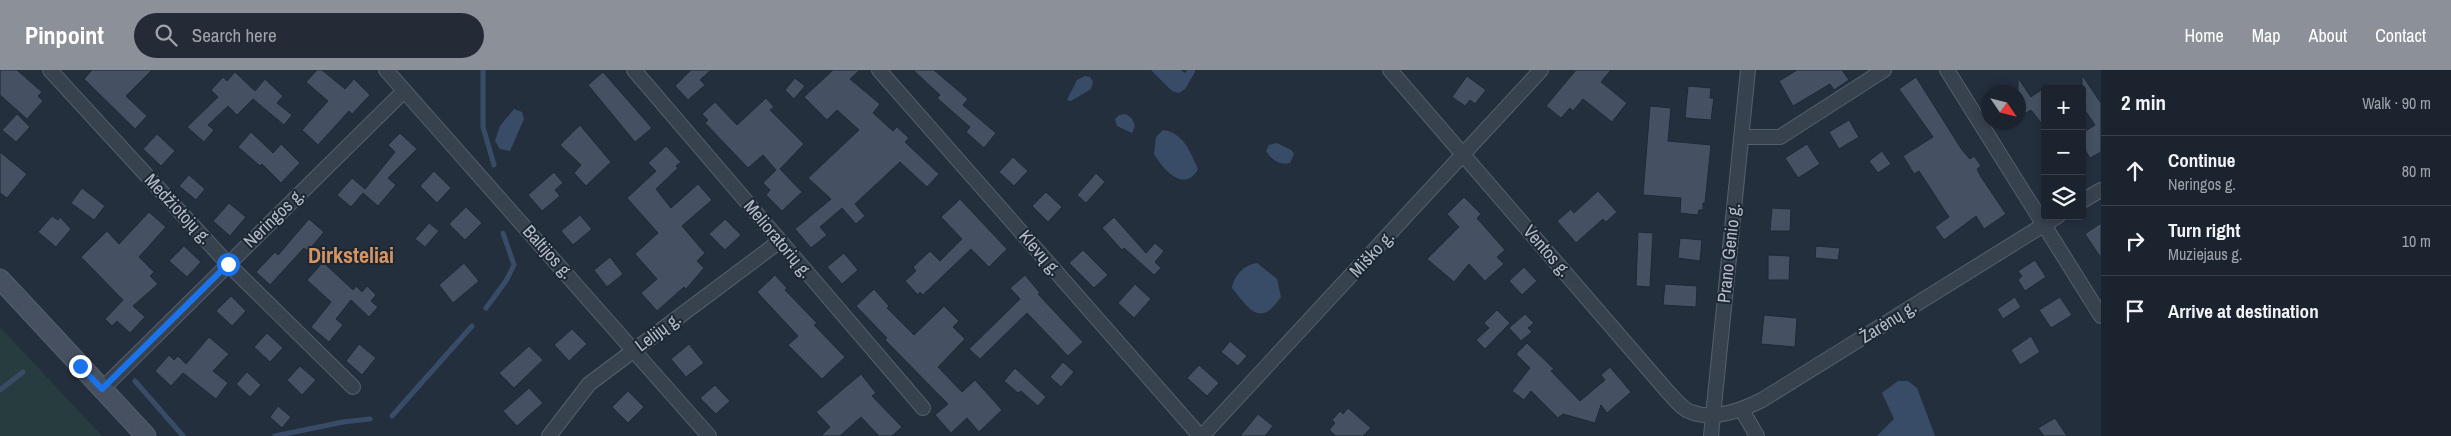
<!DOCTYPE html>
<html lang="en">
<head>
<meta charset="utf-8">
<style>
  body { margin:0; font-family:"Archivo Narrow",sans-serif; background:#242b36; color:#f1f3f6 }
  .controls { position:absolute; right:15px; top:15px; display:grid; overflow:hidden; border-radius:5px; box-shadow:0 2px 8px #0003 }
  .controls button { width:45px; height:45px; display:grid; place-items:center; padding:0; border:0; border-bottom:1px solid #39404a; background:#1b232e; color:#f1f3f6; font:25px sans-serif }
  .compass { position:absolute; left:1981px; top:15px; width:45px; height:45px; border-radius:50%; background:#1b232e; box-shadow:0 2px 8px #0003; rotate:125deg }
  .stop { position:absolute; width:15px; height:15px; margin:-11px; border:4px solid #1a73e8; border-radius:50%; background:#fff }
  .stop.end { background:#1a73e8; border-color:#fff; box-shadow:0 1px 5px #0008 }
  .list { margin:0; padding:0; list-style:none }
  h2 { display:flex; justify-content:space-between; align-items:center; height:65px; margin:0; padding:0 20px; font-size:21px }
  h2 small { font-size:16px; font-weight:400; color:#a0a4aa }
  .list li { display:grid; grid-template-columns:32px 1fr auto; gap:15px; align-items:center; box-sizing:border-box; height:70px; padding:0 20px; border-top:1px solid #39404a }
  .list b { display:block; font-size:19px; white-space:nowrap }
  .list p { margin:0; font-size:16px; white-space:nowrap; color:#a0a4aa }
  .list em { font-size:16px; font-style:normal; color:#a0a4aa }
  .icon { flex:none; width:28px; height:28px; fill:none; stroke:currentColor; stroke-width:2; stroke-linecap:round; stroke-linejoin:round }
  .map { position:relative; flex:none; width:2101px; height:366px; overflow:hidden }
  header { display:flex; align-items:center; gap:30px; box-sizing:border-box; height:70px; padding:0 25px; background:#8c9099; color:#fff }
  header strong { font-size:24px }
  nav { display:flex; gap:28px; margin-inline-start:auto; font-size:18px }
  .search { width:350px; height:45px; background:#242b36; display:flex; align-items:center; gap:12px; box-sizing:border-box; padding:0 18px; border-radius:28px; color:#a0a4aa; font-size:19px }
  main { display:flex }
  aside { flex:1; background:#1b232e }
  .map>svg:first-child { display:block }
</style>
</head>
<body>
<header>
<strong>Pinpoint</strong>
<div class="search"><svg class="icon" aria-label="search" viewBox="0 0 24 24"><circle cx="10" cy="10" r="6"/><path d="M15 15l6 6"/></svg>Search here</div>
<nav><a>Home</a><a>Map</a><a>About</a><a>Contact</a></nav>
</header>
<main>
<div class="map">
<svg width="2101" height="366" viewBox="0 0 2101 366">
  <rect width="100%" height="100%" fill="#242f3e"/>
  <path fill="#263c3f" d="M 0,257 L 102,366 L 0,366 Z"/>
  <path fill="#394c67" d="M 1151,0 L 1181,0 L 1185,3 L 1187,0 L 1195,0 L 1195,2 L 1185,19 L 1179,23 L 1172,21 Z
    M 1085,6 L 1090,7 L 1093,12 L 1091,19 L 1071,31 L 1067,30 L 1077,10 Z
    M 514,39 L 522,42 L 524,49 L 510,81 L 500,79 L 495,71 L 500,56 Z
    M 1126,44 L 1132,49 L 1135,56 L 1132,63 L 1117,56 L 1115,49 L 1119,45 Z
    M 1163,60 C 1184,63 1190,82 1198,99 C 1184,124 1163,99 1154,84 L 1156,67 Z
    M 1277,73 L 1291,80 L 1294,84 L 1290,93 C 1280,96 1271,89 1266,81 L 1269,75 Z
    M 1257,193 L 1277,209 L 1281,227 C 1260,258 1249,239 1232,218 C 1234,205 1244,195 1257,193 Z
    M 1898,311 L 1908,311 L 1917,318 L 1935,366 L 1877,366 L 1894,349 L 1882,323 Z"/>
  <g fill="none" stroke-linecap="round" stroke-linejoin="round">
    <path stroke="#394c67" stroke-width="5" d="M 483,0 L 483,57 L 494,95
      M 486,238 L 506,211 L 514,195 L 503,163
      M 135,311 L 183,366
      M 0,320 L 23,302
      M 392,346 L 472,256
      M 275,366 L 343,352 L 370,349"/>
  </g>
  <path fill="#455162" stroke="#1f2835" d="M 0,0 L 17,0 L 42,22 L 38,26 L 43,31 L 27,49 L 0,25 Z
    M 92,0 L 152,0 L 126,26 L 147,46 L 135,59 L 84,9 Z
    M 317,0 L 322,0 L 345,19 L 354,9 L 370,25 L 352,44 L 349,41 L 318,75 L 302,60 L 328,31 L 306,12 Z
    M 691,0 L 711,0 L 700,10 L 705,15 L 688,30 L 675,16 Z
    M 833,0 L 860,0 L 850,9 L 880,34 L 873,43 L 893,61 L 897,57 L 909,68 L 905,72 L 939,104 L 927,117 L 900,92 L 855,134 L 865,146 L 856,154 L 842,138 L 820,157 L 827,165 L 811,178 L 795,159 L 831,129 L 808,108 L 859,60 L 837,40 L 827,50 L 804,27 Z
    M 913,0 L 934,0 L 968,29 L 963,35 L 996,63 L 984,78 L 966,62 L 970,57 L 937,28 L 940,25 Z
    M 1576,0 L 1611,0 L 1601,12 L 1627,33 L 1612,52 L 1583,29 L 1573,41 L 1570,38 L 1561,48 L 1546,36 Z
    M 1797,0 L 1842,0 L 1849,10 L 1834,20 L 1830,14 L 1793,36 L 1779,11 Z
    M 235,2 L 255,21 L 265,9 L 283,26 L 277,33 L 292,45 L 284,55 L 253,29 L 237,45 L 228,36 L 208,55 L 214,60 L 204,72 L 187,57 L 218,27 L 211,20 L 223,7 L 227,11 Z
    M 603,2 L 652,58 L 635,72 L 588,15 Z
    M 2082,5 L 2101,33 L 2101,82 L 2090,88 L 2082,75 L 2082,63 L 2095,55 L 2082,36 Z
    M 1467,6 L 1486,20 L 1475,34 L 1470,30 L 1465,36 L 1452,27 Z
    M 1916,7 L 1962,80 L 1970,89 L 1974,86 L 1981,96 L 1977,99 L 1981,107 L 2006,144 L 1984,159 L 1976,146 L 1944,170 L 1935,157 L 1949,147 L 1919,101 L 1914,104 L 1903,86 L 1933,67 L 1899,19 Z
    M 795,8 L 805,16 L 794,29 L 785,20 Z
    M 2018,8 L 2031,27 L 2045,17 L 2045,58 L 2031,40 L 2018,48 Z
    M 1688,16 L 1711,18 L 1710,28 L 1714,28 L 1711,50 L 1685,48 Z
    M 766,28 L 774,37 L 770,40 L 804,74 L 780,99 L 802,122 L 782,141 L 766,125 L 770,120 L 763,113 L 776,100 L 763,85 L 748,98 L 705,53 L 708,50 L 702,44 L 715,32 L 737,55 Z
    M 1650,36 L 1671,38 L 1668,71 L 1711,75 L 1705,133 L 1703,133 L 1703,140 L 1699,140 L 1698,145 L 1680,143 L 1681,128 L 1643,125 Z
    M 17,44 L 30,57 L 16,72 L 2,60 Z
    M 1849,50 L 1859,67 L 1839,79 L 1829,62 Z
    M 580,55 L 611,92 L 586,116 L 574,103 L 581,95 L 560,75 Z
    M 251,62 L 273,83 L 281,74 L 300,93 L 281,113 L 262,94 L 260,96 L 238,77 Z
    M 400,63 L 417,79 L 388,108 L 396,115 L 378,136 L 363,123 L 351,137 L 337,125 L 352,108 L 365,119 L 395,82 L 388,75 Z
    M 157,64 L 175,81 L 161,96 L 143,79 Z
    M 1807,74 L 1820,94 L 1798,108 L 1785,88 Z
    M 666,76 L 681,92 L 676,96 L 678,98 L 656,119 L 671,138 L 698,114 L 712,130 L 682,156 L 705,183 L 697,191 L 704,198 L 686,219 L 684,217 L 657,241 L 641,223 L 657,209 L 635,184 L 658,163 L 627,128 L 656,101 L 648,93 Z
    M 1882,81 L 1891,94 L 1878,103 L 1869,91 Z
    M 0,82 L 27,104 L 7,128 L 0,123 Z
    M 1013,87 L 1028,101 L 1014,116 L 999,102 Z
    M 434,101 L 451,118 L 437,133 L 420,116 Z
    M 554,102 L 563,113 L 555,120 L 560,126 L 542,141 L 528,125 Z
    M 1096,103 L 1105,112 L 1086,133 L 1077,125 Z
    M 189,105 L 205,119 L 196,130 L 179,116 Z
    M 82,118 L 105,136 L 94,150 L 71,133 Z
    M 1598,121 L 1617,142 L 1606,152 L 1603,149 L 1576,173 L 1557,151 L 1571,139 L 1574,143 Z
    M 1046,122 L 1062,137 L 1048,152 L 1032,136 Z
    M 1464,127 L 1481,144 L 1477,148 L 1505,180 L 1497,187 L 1504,194 L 1485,211 L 1469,194 L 1454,212 L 1427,189 L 1459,157 L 1447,144 Z
    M 960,129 L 1007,179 L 989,197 L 971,179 L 923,225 L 920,222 L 918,225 L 905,211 L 916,201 L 913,197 L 930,181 L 940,191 L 962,169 L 941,147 Z
    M 229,133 L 246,147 L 230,166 L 213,151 Z
    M 466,137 L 482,153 L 465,170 L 449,154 Z
    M 1772,138 L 1791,139 L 1790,161 L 1770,161 Z
    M 149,142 L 166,157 L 139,187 L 154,202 L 150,206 L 158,214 L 133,236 L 145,247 L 130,263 L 117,251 L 112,256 L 105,249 L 123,230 L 81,187 L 107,161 L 119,174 Z
    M 580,145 L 592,159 L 573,175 L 561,161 Z
    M 52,146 L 58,150 L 60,147 L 71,159 L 56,177 L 38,162 Z
    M 1114,147 L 1146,183 L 1155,173 L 1164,181 L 1155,192 L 1161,198 L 1154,205 L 1124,178 L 1122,180 L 1102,158 Z
    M 309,149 L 324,162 L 308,181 L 304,178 L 270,215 L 256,202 L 275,182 L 278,185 Z
    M 725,149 L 741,165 L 725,180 L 709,164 Z
    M 429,153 L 439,161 L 425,177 L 415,169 Z
    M 2101,153 L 2101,188 L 2085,164 Z
    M 1638,162 L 1653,163 L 1650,217 L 1636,216 Z
    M 1680,168 L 1702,170 L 1700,191 L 1678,188 Z
    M 184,176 L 201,192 L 187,207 L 169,191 Z
    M 1816,176 L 1840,178 L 1838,190 L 1815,188 Z
    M 1083,180 L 1108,205 L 1094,218 L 1069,193 Z
    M 844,183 L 858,200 L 842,214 L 827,197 Z
    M 1768,185 L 1790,186 L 1789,210 L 1768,210 Z
    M 610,187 L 623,204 L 607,217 L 594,200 Z
    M 2035,190 L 2046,207 L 2025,221 L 2018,210 L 2022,206 L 2018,201 Z
    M 323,192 L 353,220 L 356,216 L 362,222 L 367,216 L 376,225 L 371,231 L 378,237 L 369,247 L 351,230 L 336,249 L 343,255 L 329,272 L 311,257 L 331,232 L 307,210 Z
    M 464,193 L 479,211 L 453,233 L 439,215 Z
    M 1524,197 L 1537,211 L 1522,225 L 1509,211 Z
    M 775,205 L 787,218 L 785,220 L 817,253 L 814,255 L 845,287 L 822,309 L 788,275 L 798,266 L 757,222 Z
    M 1025,205 L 1040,223 L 1038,224 L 1083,272 L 1068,286 L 1027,243 L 980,289 L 969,279 L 1020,229 L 1010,218 Z
    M 1135,214 L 1151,229 L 1134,248 L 1118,233 Z
    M 1665,214 L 1697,216 L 1696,237 L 1663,235 Z
    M 874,219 L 889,236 L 887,238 L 914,265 L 944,236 L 959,251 L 953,257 L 965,269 L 938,297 L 962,322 L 975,310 L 1002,340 L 979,362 L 967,348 L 951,363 L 935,345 L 948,334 L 885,270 L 887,268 L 856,236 Z
    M 231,226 L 246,241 L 232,256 L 216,241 Z
    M 2015,227 L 2021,237 L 2003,249 L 1997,239 Z
    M 2060,227 L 2072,245 L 2051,258 L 2039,240 Z
    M 1497,240 L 1510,253 L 1485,279 L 1476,270 L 1489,258 L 1484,253 Z
    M 1525,244 L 1534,253 L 1528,258 L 1532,262 L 1521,271 L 1509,258 Z
    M 1764,245 L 1797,248 L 1795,277 L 1761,274 Z
    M 572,259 L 587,274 L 569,291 L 554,275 Z
    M 267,263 L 283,278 L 270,292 L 254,277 Z
    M 2031,266 L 2040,282 L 2020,295 L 2011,280 Z
    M 209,267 L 229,284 L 213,301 L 228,313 L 216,329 L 183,303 L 171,316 L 155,301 L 169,285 L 174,290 L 178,286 L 186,294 Z
    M 1230,271 L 1247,286 L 1238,296 L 1221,282 Z
    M 1527,273 L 1554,299 L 1551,301 L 1580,331 L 1605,310 L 1601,305 L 1610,297 L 1631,322 L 1607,343 L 1601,335 L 1595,353 L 1563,344 L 1558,348 L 1531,321 L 1524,330 L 1512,321 L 1530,298 L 1516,284 Z
    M 359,274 L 376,288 L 362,305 L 346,291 Z
    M 689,274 L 704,293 L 686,307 L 671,289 Z
    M 529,276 L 543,290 L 514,318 L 499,303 Z
    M 1063,292 L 1074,302 L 1061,317 L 1050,307 Z
    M 1199,295 L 1219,313 L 1207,326 L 1187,308 Z
    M 300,296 L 316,310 L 302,325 L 287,310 Z
    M 1015,298 L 1046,327 L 1038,336 L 1021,321 L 1018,323 L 1004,311 Z
    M 247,302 L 261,315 L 250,327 L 236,314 Z
    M 861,304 L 876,323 L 872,326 L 902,357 L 892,366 L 879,366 L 861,347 L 840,366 L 821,366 L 830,357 L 816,342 Z
    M 715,315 L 730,331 L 716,344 L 700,328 Z
    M 529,318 L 543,333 L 517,356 L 503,341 Z
    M 628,321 L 644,337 L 628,353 L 612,337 Z
    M 278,336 L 291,347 L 282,358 L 270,347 Z
    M 1348,338 L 1371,358 L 1363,366 L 1336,366 L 1329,360 L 1335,353 L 1332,350 L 1340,341 L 1343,344 Z
    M 1258,344 L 1273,356 L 1265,366 L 1240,366 Z
    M 2055,348 L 2067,366 L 2044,366 L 2038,358 Z"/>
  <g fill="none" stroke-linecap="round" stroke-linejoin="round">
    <g stroke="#565f6c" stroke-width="16">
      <path id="street" d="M 50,0 L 228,194 L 353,317
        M 386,0 L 709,366
        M 634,0 L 923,338
        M 879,0 L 1200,366
        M 1390,0 L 1668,322 C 1675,329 1682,339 1691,342 C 1714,351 1742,340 1762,330 L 2058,146
        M 1947,0 L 2101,246
        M 1741,67 L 1780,67 L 1884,0
        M 2082,131 L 2101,120
        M 102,319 L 404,21
        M 1742,340 L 1757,366
        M 549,366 L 589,314 L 780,171
        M 1202,366 L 1541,0
        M 1711,366 L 1748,0"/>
    </g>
    <g stroke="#565f6c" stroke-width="21">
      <path id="secondary" d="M 0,209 L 146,366"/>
    </g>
    <use href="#street" stroke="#38414e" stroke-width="14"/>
    <use href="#secondary" stroke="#465061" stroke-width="19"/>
  </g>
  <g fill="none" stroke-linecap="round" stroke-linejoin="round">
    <path stroke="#1a73e8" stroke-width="6" d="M 80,296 L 102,319 L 228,194"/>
  </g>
  <g text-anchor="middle" stroke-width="4" stroke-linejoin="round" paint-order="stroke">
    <g font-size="18" fill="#b4bcc9" stroke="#1d2633">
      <text transform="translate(178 139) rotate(47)" y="6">Medžiotojų g.</text>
      <text transform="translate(274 148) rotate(-44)" y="6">Neringos g.</text>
      <text transform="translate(778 169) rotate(50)" y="6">Melioratorių g.</text>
      <text transform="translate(1547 181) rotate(49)" y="6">Ventos g.</text>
      <text transform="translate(548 182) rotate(48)" y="6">Baltijos g.</text>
      <text transform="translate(1040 183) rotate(49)" y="6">Klevų g.</text>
      <text transform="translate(1729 183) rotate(-84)" y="6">Prano Genio g.</text>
      <text transform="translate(1372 184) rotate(-47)" y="6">Miško g.</text>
      <text transform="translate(1888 252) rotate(-32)" y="6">Žarėnų g.</text>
      <text transform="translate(658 262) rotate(-37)" y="6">Lelijų g.</text>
    </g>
    <g font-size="22" font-weight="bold" fill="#d59563" stroke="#1d2633">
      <text x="351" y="193">Dirksteliai</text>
    </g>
  </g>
</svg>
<div class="controls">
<button>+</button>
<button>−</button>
<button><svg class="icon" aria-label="layers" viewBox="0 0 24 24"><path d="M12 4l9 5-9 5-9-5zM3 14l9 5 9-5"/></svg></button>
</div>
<svg class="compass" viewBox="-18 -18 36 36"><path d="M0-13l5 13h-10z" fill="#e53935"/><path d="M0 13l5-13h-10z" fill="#a0a4aa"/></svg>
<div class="stop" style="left:228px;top:194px"></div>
<div class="stop end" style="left:80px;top:296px"></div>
</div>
<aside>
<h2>2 min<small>Walk · 90 m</small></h2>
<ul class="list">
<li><svg class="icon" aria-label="ahead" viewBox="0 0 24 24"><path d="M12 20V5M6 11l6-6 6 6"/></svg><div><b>Continue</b><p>Neringos g.</p></div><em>80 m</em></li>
<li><svg class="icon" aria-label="right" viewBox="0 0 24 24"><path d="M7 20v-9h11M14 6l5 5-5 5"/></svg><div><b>Turn right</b><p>Muziejaus g.</p></div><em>10 m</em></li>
<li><svg class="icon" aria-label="arrive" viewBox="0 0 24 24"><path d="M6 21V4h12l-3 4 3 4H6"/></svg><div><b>Arrive at destination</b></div></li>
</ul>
</aside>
</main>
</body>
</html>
